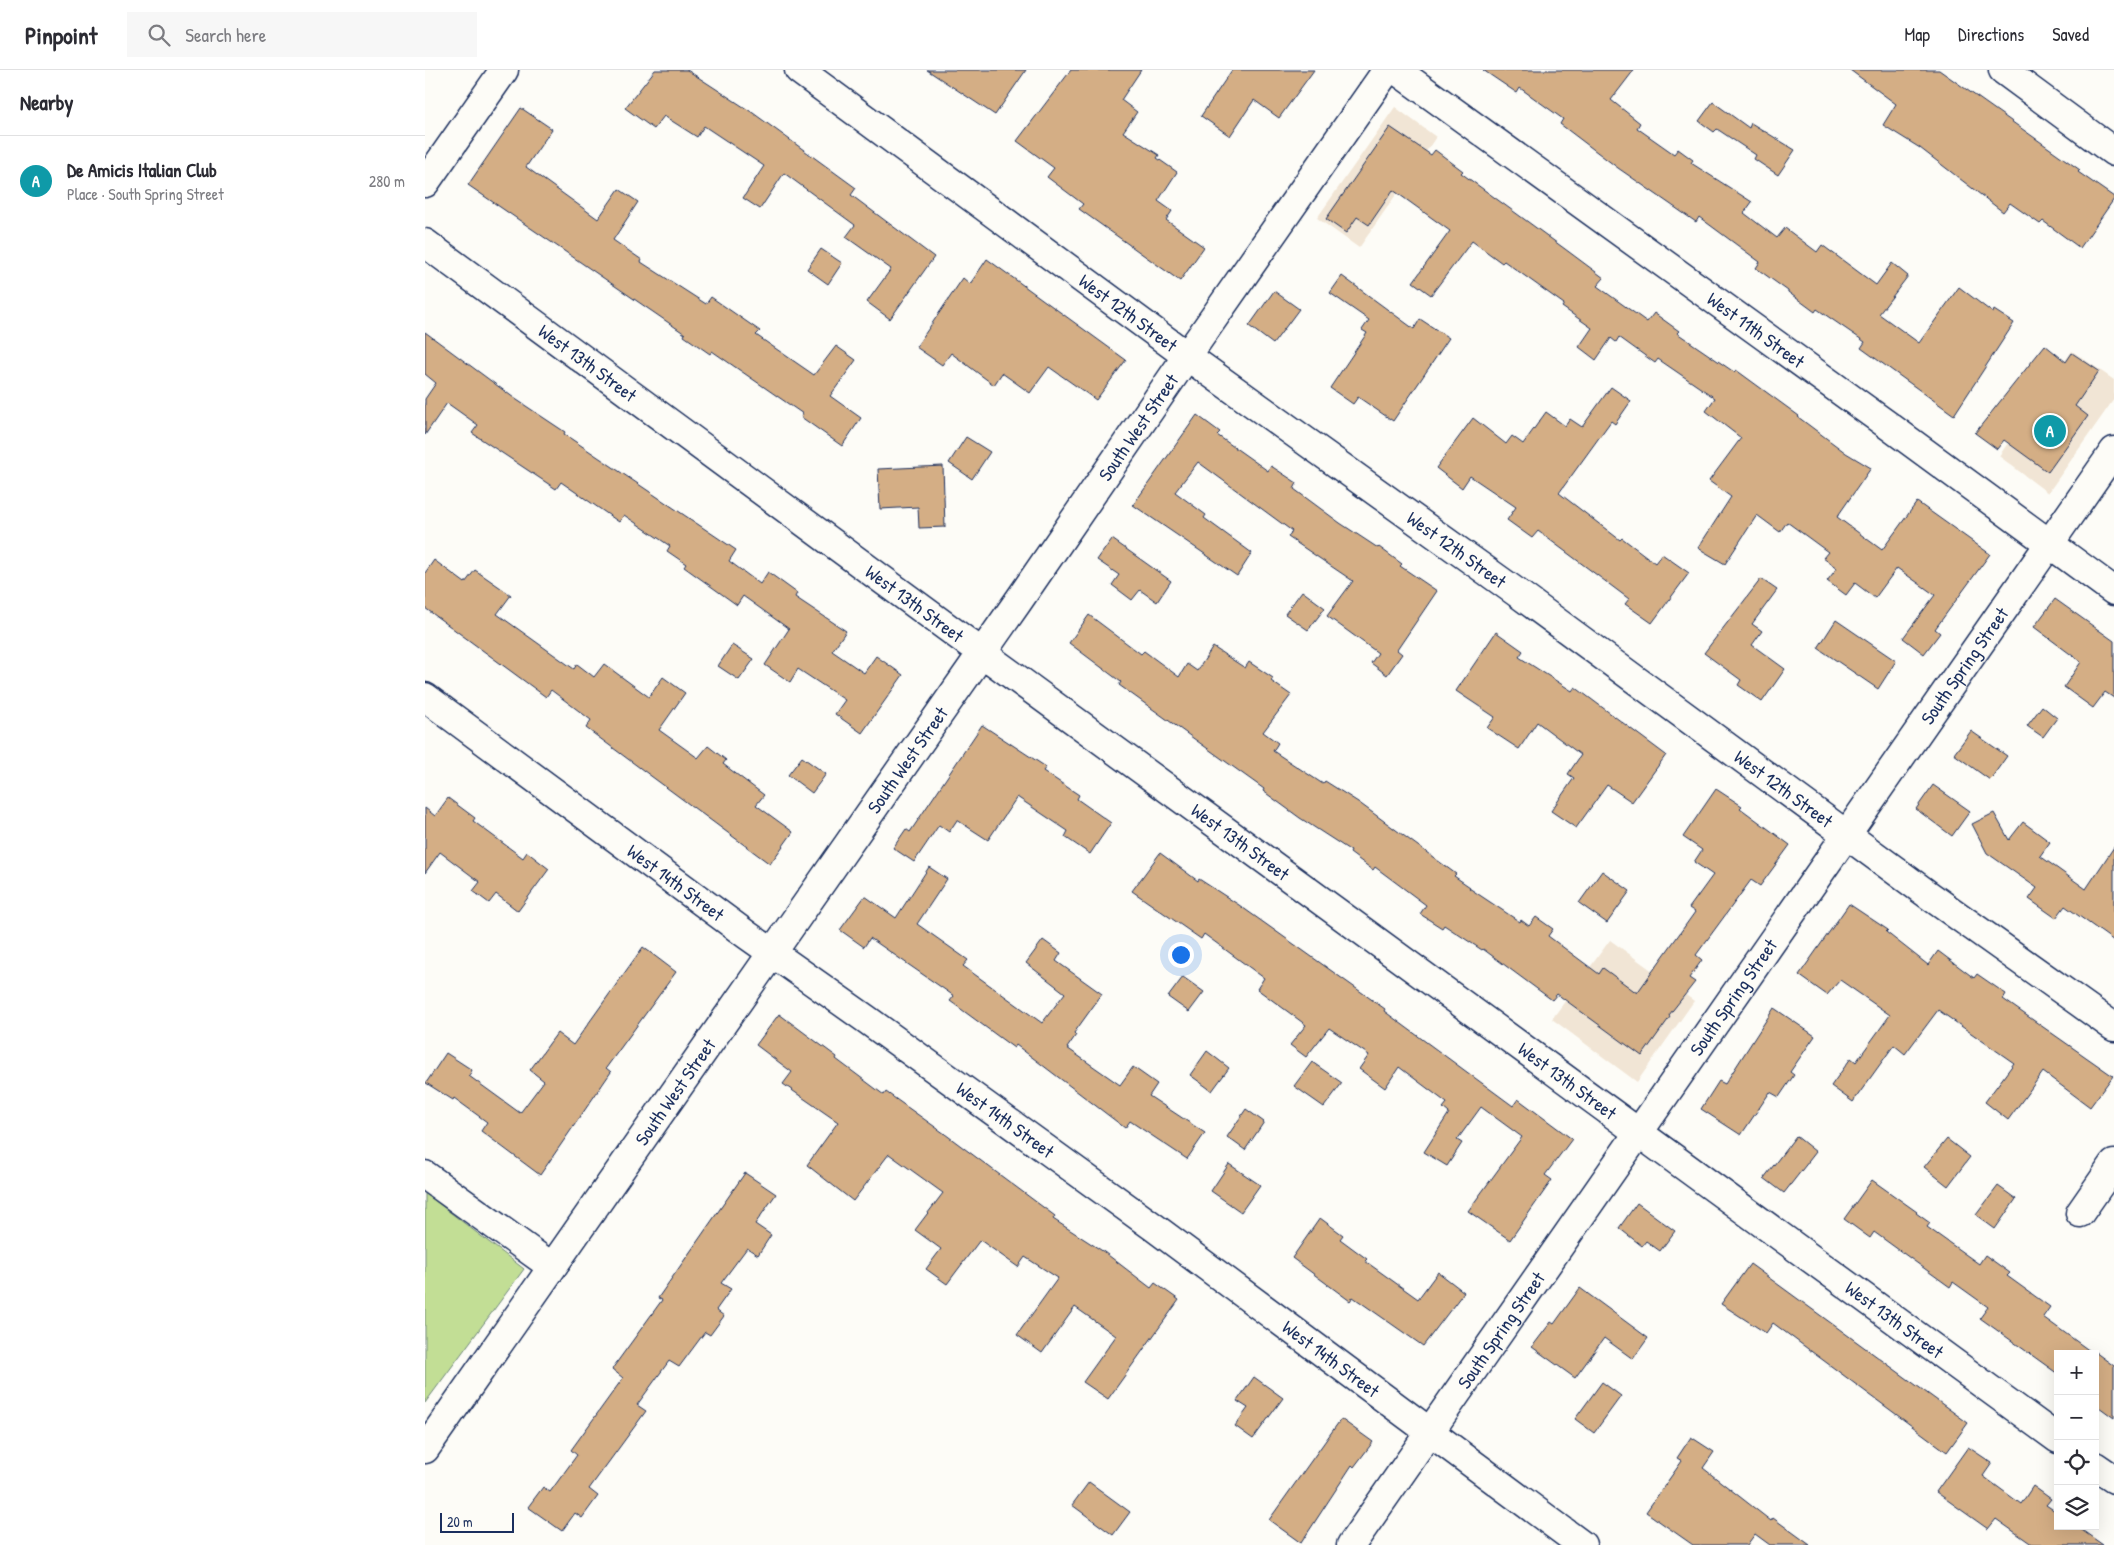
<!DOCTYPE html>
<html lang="en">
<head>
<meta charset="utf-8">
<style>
  body { margin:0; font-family:"Patrick Hand",sans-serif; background:#f7f7f7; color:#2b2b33 }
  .controls { position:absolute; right:15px; bottom:15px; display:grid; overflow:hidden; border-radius:0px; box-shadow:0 5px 20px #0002 }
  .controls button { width:45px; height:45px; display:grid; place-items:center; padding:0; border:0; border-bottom:1px solid #e1e1e2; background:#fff; color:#2b2b33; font:25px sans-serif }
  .scale { position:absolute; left:15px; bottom:12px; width:74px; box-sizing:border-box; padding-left:5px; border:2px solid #1b2f5e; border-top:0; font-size:14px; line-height:18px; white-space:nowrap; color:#1b2f5e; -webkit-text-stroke:4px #fdfcf7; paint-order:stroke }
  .you { position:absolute; left:755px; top:884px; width:18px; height:18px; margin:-12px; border:4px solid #fff; border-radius:50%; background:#1a73e8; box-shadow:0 0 0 8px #1a73e833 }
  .badge { display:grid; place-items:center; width:32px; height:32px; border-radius:50%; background:#0f766e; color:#fff; font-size:16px; font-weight:700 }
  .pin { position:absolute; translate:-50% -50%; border:2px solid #fff; box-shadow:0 1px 5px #0006 }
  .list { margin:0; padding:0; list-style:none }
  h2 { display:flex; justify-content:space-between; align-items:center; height:65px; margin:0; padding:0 20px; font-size:21px }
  h2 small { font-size:16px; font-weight:400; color:#7c7c81 }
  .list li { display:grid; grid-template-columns:32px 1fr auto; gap:15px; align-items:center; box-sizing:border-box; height:90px; padding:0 20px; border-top:1px solid #e1e1e2 }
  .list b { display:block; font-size:19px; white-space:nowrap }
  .list p { margin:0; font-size:16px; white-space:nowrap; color:#7c7c81 }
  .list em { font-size:16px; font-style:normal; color:#7c7c81 }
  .icon { flex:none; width:28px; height:28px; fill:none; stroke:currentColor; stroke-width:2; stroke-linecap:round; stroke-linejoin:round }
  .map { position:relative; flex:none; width:1689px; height:1475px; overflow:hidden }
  header { display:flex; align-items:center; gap:30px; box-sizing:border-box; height:70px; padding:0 25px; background:#fff; border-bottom:1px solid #e1e1e2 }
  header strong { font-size:24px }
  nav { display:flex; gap:28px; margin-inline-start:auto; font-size:18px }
  .search { width:350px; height:45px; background:#f7f7f7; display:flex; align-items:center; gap:12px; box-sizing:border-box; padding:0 18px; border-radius:0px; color:#7c7c81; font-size:19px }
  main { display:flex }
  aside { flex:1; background:#fff }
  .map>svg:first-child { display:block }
</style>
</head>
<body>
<header>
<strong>Pinpoint</strong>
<div class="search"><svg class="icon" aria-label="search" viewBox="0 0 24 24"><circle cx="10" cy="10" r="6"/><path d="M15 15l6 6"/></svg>Search here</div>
<nav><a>Map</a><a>Directions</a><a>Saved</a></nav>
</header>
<main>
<aside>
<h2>Nearby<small></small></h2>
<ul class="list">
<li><span class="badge" style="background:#0f9aa8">A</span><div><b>De Amicis Italian Club</b><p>Place · South Spring Street</p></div><em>280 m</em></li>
</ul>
</aside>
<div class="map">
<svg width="1689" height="1475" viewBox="0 0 1689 1475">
  <rect width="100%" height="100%" fill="#fdfcf7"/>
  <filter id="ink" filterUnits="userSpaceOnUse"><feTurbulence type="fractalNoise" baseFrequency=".02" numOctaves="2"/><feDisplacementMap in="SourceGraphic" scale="10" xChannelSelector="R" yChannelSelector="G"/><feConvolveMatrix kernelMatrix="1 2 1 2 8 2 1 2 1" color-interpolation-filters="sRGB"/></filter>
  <g filter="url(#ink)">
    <path fill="#f1e5d5" d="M 970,37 L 1011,67 L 934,178 L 892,148 Z
      M 1647,281 L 1689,310 L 1689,329 L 1623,423 L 1574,386 Z
      M 1185,870 L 1269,931 L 1212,1012 L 1127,949 Z"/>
    <path fill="#c2de95" stroke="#6e867a" d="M 0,1123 L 99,1199 L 0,1333 Z"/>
    <path fill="#d4ae85" stroke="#1b2f5e" d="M 230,0 L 262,0 L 328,43 L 431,118 L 426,125 L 509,187 L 465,249 L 442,232 L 466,199 L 421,167 L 430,155 L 359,103 L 335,139 L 318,128 L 339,96 L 279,56 L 272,67 L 239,46 L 229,59 L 200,38 Z
      M 502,0 L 601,0 L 570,45 Z
      M 646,0 L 716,0 L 696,30 L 712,42 L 698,62 L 734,85 L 732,88 L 752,102 L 733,131 L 747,141 L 741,150 L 779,177 L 755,211 L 654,139 L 658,134 L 622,107 L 629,98 L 592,71 Z
      M 807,0 L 889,0 L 854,48 L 829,30 L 805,66 L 776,46 Z
      M 1058,0 L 1209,0 L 1186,30 L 1215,53 L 1212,58 L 1249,84 L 1253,79 L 1268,90 L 1266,93 L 1327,132 L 1319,143 L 1352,168 L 1360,158 L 1392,182 L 1397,175 L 1451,215 L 1467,193 L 1483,206 L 1454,244 L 1494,273 L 1534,217 L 1568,243 L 1569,240 L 1589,253 L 1529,345 L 1436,278 L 1440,272 L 1392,239 L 1390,242 L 1363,222 L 1363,221 L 1331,198 L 1335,192 L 1274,147 L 1271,152 L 1193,98 L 1135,54 L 1138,49 L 1095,18 L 1092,23 Z
      M 1425,0 L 1514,0 L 1655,100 L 1653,102 L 1689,127 L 1689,129 L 1655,178 L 1618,151 L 1615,154 L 1585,133 L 1578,142 L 1495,78 L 1458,55 L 1471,34 Z
      M 1288,32 L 1324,58 L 1326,53 L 1370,80 L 1353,105 L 1329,89 L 1331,85 L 1292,59 L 1289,62 L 1274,51 Z
      M 96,38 L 127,59 L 101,97 L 173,149 L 194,119 L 213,132 L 188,170 L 217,190 L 216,192 L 281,234 L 286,227 L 335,261 L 331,265 L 389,305 L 411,276 L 431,290 L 405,326 L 436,348 L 417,376 L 376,347 L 378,344 L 287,281 L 285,284 L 259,266 L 260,264 L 43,115 Z
      M 965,57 L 1006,85 L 1010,80 L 1038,101 L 1036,103 L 1140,179 L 1179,208 L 1172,216 L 1222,252 L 1229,243 L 1254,261 L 1252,263 L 1309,302 L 1311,300 L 1374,346 L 1373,347 L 1421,383 L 1446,398 L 1412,447 L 1457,480 L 1492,432 L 1565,484 L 1510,559 L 1515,563 L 1499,584 L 1478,568 L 1510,525 L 1472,498 L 1450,528 L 1430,513 L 1421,525 L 1402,511 L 1412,498 L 1398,488 L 1403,482 L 1362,452 L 1355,462 L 1332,445 L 1300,494 L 1273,478 L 1306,427 L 1284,411 L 1316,368 L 1281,341 L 1290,328 L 1233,289 L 1230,293 L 1194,267 L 1191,272 L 1186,268 L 1171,290 L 1154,277 L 1167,258 L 1137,237 L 1139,234 L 1079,191 L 1077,193 L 1047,171 L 1006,225 L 988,212 L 1025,161 L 968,120 L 944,155 L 932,147 L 921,163 L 901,149 Z
      M 396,179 L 417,193 L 403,214 L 382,199 Z
      M 562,189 L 701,290 L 671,330 L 624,297 L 605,323 L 577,303 L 569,315 L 526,283 L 517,295 L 491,277 L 538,208 L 545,214 Z
      M 917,206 L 989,259 L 995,249 L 1024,268 L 968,351 L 933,327 L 928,334 L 905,318 L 942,263 L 937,260 L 944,250 L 905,223 Z
      M 849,221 L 874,239 L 848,274 L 824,256 Z
      M 0,262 L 89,328 L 140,362 L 139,364 L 311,480 L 304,491 L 335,514 L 343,502 L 372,523 L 370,527 L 421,561 L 407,581 L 439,603 L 451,586 L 478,605 L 437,663 L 410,644 L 420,630 L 373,599 L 365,612 L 340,595 L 364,559 L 318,526 L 312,535 L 259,497 L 261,494 L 242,481 L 245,476 L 199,445 L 194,452 L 136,412 L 131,419 L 47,363 L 53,355 L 22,333 L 0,365 L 0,329 L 11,313 L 0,304 Z
      M 1620,275 L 1641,292 L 1647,283 L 1674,301 L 1650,336 L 1663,346 L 1623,402 L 1579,370 L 1572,379 L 1550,363 Z
      M 1186,317 L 1206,331 L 1190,354 L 1186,351 L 1134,423 L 1195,470 L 1197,468 L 1230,493 L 1237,484 L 1264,503 L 1227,553 L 1200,534 L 1204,529 L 1113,461 L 1107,468 L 1082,450 L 1091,437 L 1045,406 L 1037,418 L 1011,398 L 1048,348 L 1081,374 L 1087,366 L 1098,374 L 1121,342 L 1140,356 L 1145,349 L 1157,357 Z
      M 772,345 L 795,362 L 792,365 L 843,401 L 846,396 L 872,413 L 869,419 L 915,453 L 953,478 L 954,477 L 977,494 L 975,496 L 1012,521 L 972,580 L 977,584 L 962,605 L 946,593 L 953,583 L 902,546 L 928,511 L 863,467 L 867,461 L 773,392 L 750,422 L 781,445 L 779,448 L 827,483 L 812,506 L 708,435 Z
      M 541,367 L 565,382 L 547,409 L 524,393 Z
      M 518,396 L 520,457 L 494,458 L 493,437 L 455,439 L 453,399 Z
      M 687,469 L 746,511 L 732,532 L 715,520 L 707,530 L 687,515 L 694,505 L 672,490 Z
      M 9,490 L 40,513 L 50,500 L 86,525 L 72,544 L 149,599 L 152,594 L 169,607 L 179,594 L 224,627 L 238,607 L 260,623 L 234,660 L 273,688 L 283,676 L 301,690 L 298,694 L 339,725 L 331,735 L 368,762 L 345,794 L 161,658 L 166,650 L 126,620 L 121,627 L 0,538 L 0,503 Z
      M 1336,509 L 1352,520 L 1327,554 L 1337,561 L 1327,575 L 1360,599 L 1337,632 L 1313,615 L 1316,610 L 1279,583 Z
      M 877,521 L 900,538 L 883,560 L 860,544 Z
      M 1630,529 L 1689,571 L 1689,628 L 1680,622 L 1668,638 L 1639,617 L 1656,592 L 1609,557 Z
      M 664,545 L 716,584 L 719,581 L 754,607 L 762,594 L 772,601 L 788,577 L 820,598 L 824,592 L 848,608 L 846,611 L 866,625 L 838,662 L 853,673 L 848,681 L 898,714 L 900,711 L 933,732 L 1031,804 L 1029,806 L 1045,817 L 1044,818 L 1095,852 L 1096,850 L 1104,856 L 1111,847 L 1128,859 L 1123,866 L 1174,904 L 1178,898 L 1212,923 L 1270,842 L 1264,838 L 1288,805 L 1269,792 L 1277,780 L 1258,767 L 1291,719 L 1317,736 L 1315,738 L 1365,775 L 1335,816 L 1326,810 L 1271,885 L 1277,890 L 1264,908 L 1270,912 L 1244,945 L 1245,947 L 1217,986 L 1132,924 L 1127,930 L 1058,879 L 1057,880 L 1019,855 L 1017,858 L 995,844 L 1001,835 L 950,797 L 948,800 L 925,783 L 926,781 L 875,748 L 838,721 L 839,719 L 694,615 L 696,612 L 644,573 Z
      M 1411,550 L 1471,591 L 1453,619 L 1393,578 Z
      M 1071,562 L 1098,581 L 1094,587 L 1147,621 L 1150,617 L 1241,685 L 1207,732 L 1182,715 L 1151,758 L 1126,741 L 1149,708 L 1143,704 L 1156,685 L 1112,652 L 1094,679 L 1062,658 L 1070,647 L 1031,621 Z
      M 307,575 L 329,589 L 314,610 L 293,596 Z
      M 1617,636 L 1632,648 L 1618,667 L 1602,656 Z
      M 557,655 L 621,697 L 618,701 L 654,725 L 652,729 L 686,753 L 665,784 L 640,767 L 643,761 L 592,727 L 563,770 L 532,750 L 524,762 L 514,755 L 489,792 L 468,778 L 481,759 L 485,762 Z
      M 1546,661 L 1582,686 L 1565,710 L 1529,684 Z
      M 377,687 L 401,704 L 387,723 L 363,705 Z
      M 1508,715 L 1545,741 L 1527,766 L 1491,739 Z
      M 23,728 L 50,748 L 48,751 L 98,788 L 102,782 L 124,799 L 93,841 L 71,824 L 64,833 L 48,821 L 55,812 L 15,782 L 0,803 L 0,738 L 10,746 Z
      M 1569,743 L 1584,770 L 1598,752 L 1625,772 L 1615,786 L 1661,819 L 1689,777 L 1689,871 L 1640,836 L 1631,848 L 1604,829 L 1612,818 L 1562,783 L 1547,754 Z
      M 735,783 L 773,811 L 774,809 L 814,835 L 960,939 L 959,941 L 1088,1036 L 1093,1029 L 1147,1069 L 1120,1105 L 1127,1110 L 1085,1170 L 1043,1141 L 1097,1067 L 1056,1037 L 1032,1070 L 1037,1073 L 1022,1096 L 999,1082 L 1024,1043 L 1018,1038 L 1022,1033 L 974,997 L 960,1018 L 934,999 L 944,985 L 904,958 L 881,987 L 865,975 L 881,955 L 832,919 L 839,908 L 779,864 L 776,869 L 707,821 Z
      M 504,797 L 522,809 L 492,854 L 543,890 L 538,896 L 617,953 L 640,923 L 601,893 L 618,870 L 636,883 L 631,891 L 677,924 L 649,963 L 651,965 L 642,978 L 695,1015 L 708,997 L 732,1014 L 724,1026 L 780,1063 L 762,1089 L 705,1051 L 700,1058 L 591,975 L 589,978 L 525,931 L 529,926 L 445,868 L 439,877 L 415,860 L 440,826 L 471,848 Z
      M 1177,801 L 1205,821 L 1182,853 L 1154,833 Z
      M 1424,834 L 1463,860 L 1461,862 L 1503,895 L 1513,881 L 1549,908 L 1552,904 L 1581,924 L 1578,929 L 1688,1006 L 1665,1037 L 1618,1002 L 1583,1050 L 1560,1032 L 1589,993 L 1513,940 L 1480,984 L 1469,975 L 1428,1032 L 1406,1016 L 1426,988 L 1431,992 L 1465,945 L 1415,910 L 1402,925 L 1374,905 Z
      M 218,877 L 251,902 L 181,998 L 186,1002 L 115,1105 L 56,1061 L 62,1052 L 29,1028 L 28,1030 L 1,1013 L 21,983 L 47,1000 L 44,1006 L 95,1043 L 119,1011 L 105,1000 L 132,963 L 148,975 Z
      M 758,907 L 779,922 L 764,942 L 743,927 Z
      M 1349,938 L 1390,966 L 1365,1002 L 1369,1005 L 1354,1027 L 1345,1022 L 1316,1065 L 1276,1039 L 1294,1011 L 1300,1014 Z
      M 354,944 L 412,987 L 411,989 L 459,1025 L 461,1022 L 520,1064 L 630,1146 L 628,1149 L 679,1182 L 726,1218 L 730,1213 L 754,1230 L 683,1329 L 658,1312 L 691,1266 L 650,1237 L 617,1283 L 592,1265 L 633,1208 L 600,1187 L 593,1197 L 555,1170 L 522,1214 L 501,1199 L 516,1179 L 490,1160 L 518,1123 L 464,1084 L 428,1131 L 382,1095 L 413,1052 L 358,1014 L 367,1002 L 331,975 Z
      M 782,981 L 804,998 L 787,1021 L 765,1005 Z
      M 887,992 L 917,1013 L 899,1037 L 869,1016 Z
      M 821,1039 L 839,1052 L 820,1080 L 802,1067 Z
      M 1371,1066 L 1391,1082 L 1359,1123 L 1339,1108 Z
      M 1522,1069 L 1545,1087 L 1523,1116 L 1499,1097 Z
      M 804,1094 L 835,1115 L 816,1142 L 786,1121 Z
      M 320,1103 L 351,1124 L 330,1154 L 346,1165 L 333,1185 L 322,1178 L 296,1213 L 306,1219 L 291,1240 L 299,1246 L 285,1265 L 280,1262 L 254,1297 L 244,1291 L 212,1335 L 221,1341 L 164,1419 L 173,1426 L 157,1448 L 150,1443 L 137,1461 L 103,1437 L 118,1417 L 125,1422 L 152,1385 L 146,1380 L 198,1308 L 187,1299 L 237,1230 L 233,1228 Z
      M 1447,1110 L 1492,1142 L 1491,1143 L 1505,1153 L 1502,1157 L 1554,1194 L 1560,1185 L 1585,1203 L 1582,1206 L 1625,1237 L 1618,1247 L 1669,1284 L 1633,1284 L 1633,1304 L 1555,1248 L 1563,1237 L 1528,1212 L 1525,1217 L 1449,1162 L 1445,1168 L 1419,1149 Z
      M 1573,1116 L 1591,1129 L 1570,1159 L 1551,1145 Z
      M 1212,1133 L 1250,1161 L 1235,1181 L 1221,1171 L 1217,1176 L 1194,1158 Z
      M 895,1148 L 918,1165 L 915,1169 L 942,1189 L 940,1191 L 993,1229 L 1013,1202 L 1039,1222 L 998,1276 L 928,1227 L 925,1231 L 867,1188 Z
      M 1325,1194 L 1543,1353 L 1522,1382 L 1348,1253 L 1341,1263 L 1296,1234 Z
      M 1155,1218 L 1223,1268 L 1208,1289 L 1179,1268 L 1150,1308 L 1107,1277 L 1126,1252 L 1129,1254 Z
      M 1670,1282 L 1689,1296 L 1689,1348 L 1670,1334 Z
      M 829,1307 L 858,1328 L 828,1369 L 810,1356 L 823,1338 L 812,1331 Z
      M 1177,1312 L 1196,1326 L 1169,1363 L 1150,1349 Z
      M 916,1349 L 948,1372 L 929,1397 L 927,1395 L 876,1473 L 844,1450 Z
      M 1266,1367 L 1289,1382 L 1278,1398 L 1346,1451 L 1348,1448 L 1385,1475 L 1345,1475 L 1330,1464 L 1322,1475 L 1268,1475 L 1221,1442 L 1257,1391 L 1252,1388 Z
      M 1543,1377 L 1567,1393 L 1558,1406 L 1596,1434 L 1608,1416 L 1626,1429 L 1621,1435 L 1633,1443 L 1633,1456 L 1651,1456 L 1678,1475 L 1608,1475 L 1571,1449 L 1563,1459 L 1511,1422 Z
      M 664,1412 L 705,1442 L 688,1465 L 647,1435 Z"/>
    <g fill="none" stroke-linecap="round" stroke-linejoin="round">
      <g stroke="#1b2f5e" stroke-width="31">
        <g id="minor">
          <path id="s1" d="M 374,0 L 762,286 L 1091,522 L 1505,826 L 1689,957"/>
          <path id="s2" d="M 971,0 L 1464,356 L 1689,521"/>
          <path d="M 1578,0 L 1689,82"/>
          <path d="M 0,113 L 79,0"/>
          <path id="s3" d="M 0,173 L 557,583"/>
          <path id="s4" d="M 0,627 L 322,865 L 441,949 L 730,1158 L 1157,1475"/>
          <path d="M 0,1105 L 126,1196"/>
          <path d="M 1655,1143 L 1689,1094"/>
        </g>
      </g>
      <g stroke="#1b2f5e" stroke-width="31">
        <g id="tertiary">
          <path id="s5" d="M 557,583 L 1633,1369"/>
          <path id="s6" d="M 0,1379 L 592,533 L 762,286 L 962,0"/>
          <path d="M 1670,1396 L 1689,1409"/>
          <path id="s7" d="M 926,1475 L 1689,381"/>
        </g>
      </g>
      <use href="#minor" stroke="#fdfcf7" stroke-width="28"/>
      <use href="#tertiary" stroke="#fdfcf7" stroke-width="28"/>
    </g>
  </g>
  <g text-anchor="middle" stroke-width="5" stroke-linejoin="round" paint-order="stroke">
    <g font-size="19" fill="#1b2f5e" stroke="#fdfcf7">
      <text dy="7" stroke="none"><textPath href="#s1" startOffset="409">West 12th Street</textPath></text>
      <text dy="7" stroke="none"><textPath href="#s2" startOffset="444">West 11th Street</textPath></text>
      <text dy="7" stroke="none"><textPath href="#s3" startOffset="202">West 13th Street</textPath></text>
      <text dy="7" stroke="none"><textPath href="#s6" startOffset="1246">South West Street</textPath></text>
      <text dy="7" stroke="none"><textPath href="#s1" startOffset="814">West 12th Street</textPath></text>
      <text dy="7" stroke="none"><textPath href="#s3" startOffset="608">West 13th Street</textPath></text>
      <text dy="7" stroke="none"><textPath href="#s7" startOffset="1072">South Spring Street</textPath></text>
      <text dy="7" stroke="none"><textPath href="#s6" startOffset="841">South West Street</textPath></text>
      <text dy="7" stroke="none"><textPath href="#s1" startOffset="1219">West 12th Street</textPath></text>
      <text dy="7" stroke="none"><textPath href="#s5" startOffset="320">West 13th Street</textPath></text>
      <text dy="7" stroke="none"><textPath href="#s4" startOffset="312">West 14th Street</textPath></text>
      <text dy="7" stroke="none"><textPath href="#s7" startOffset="668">South Spring Street</textPath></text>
      <text dy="7" stroke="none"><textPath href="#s5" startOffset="725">West 13th Street</textPath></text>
      <text dy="7" stroke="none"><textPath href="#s6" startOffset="436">South West Street</textPath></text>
      <text dy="7" stroke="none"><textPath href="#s4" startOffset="718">West 14th Street</textPath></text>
      <text dy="7" stroke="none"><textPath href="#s5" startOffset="1130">West 13th Street</textPath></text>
      <text dy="7" stroke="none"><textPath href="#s7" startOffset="262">South Spring Street</textPath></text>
      <text dy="7" stroke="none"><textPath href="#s4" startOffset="1122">West 14th Street</textPath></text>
    </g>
  </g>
</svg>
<div class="controls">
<button>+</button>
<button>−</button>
<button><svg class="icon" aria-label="locate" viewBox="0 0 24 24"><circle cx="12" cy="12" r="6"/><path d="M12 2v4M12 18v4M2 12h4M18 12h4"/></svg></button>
<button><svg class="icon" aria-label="layers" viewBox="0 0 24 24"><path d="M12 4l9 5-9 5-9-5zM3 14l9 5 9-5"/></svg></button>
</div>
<div class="scale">20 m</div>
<div class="you"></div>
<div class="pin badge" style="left:1625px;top:361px;background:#0f9aa8">A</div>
</div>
</main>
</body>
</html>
